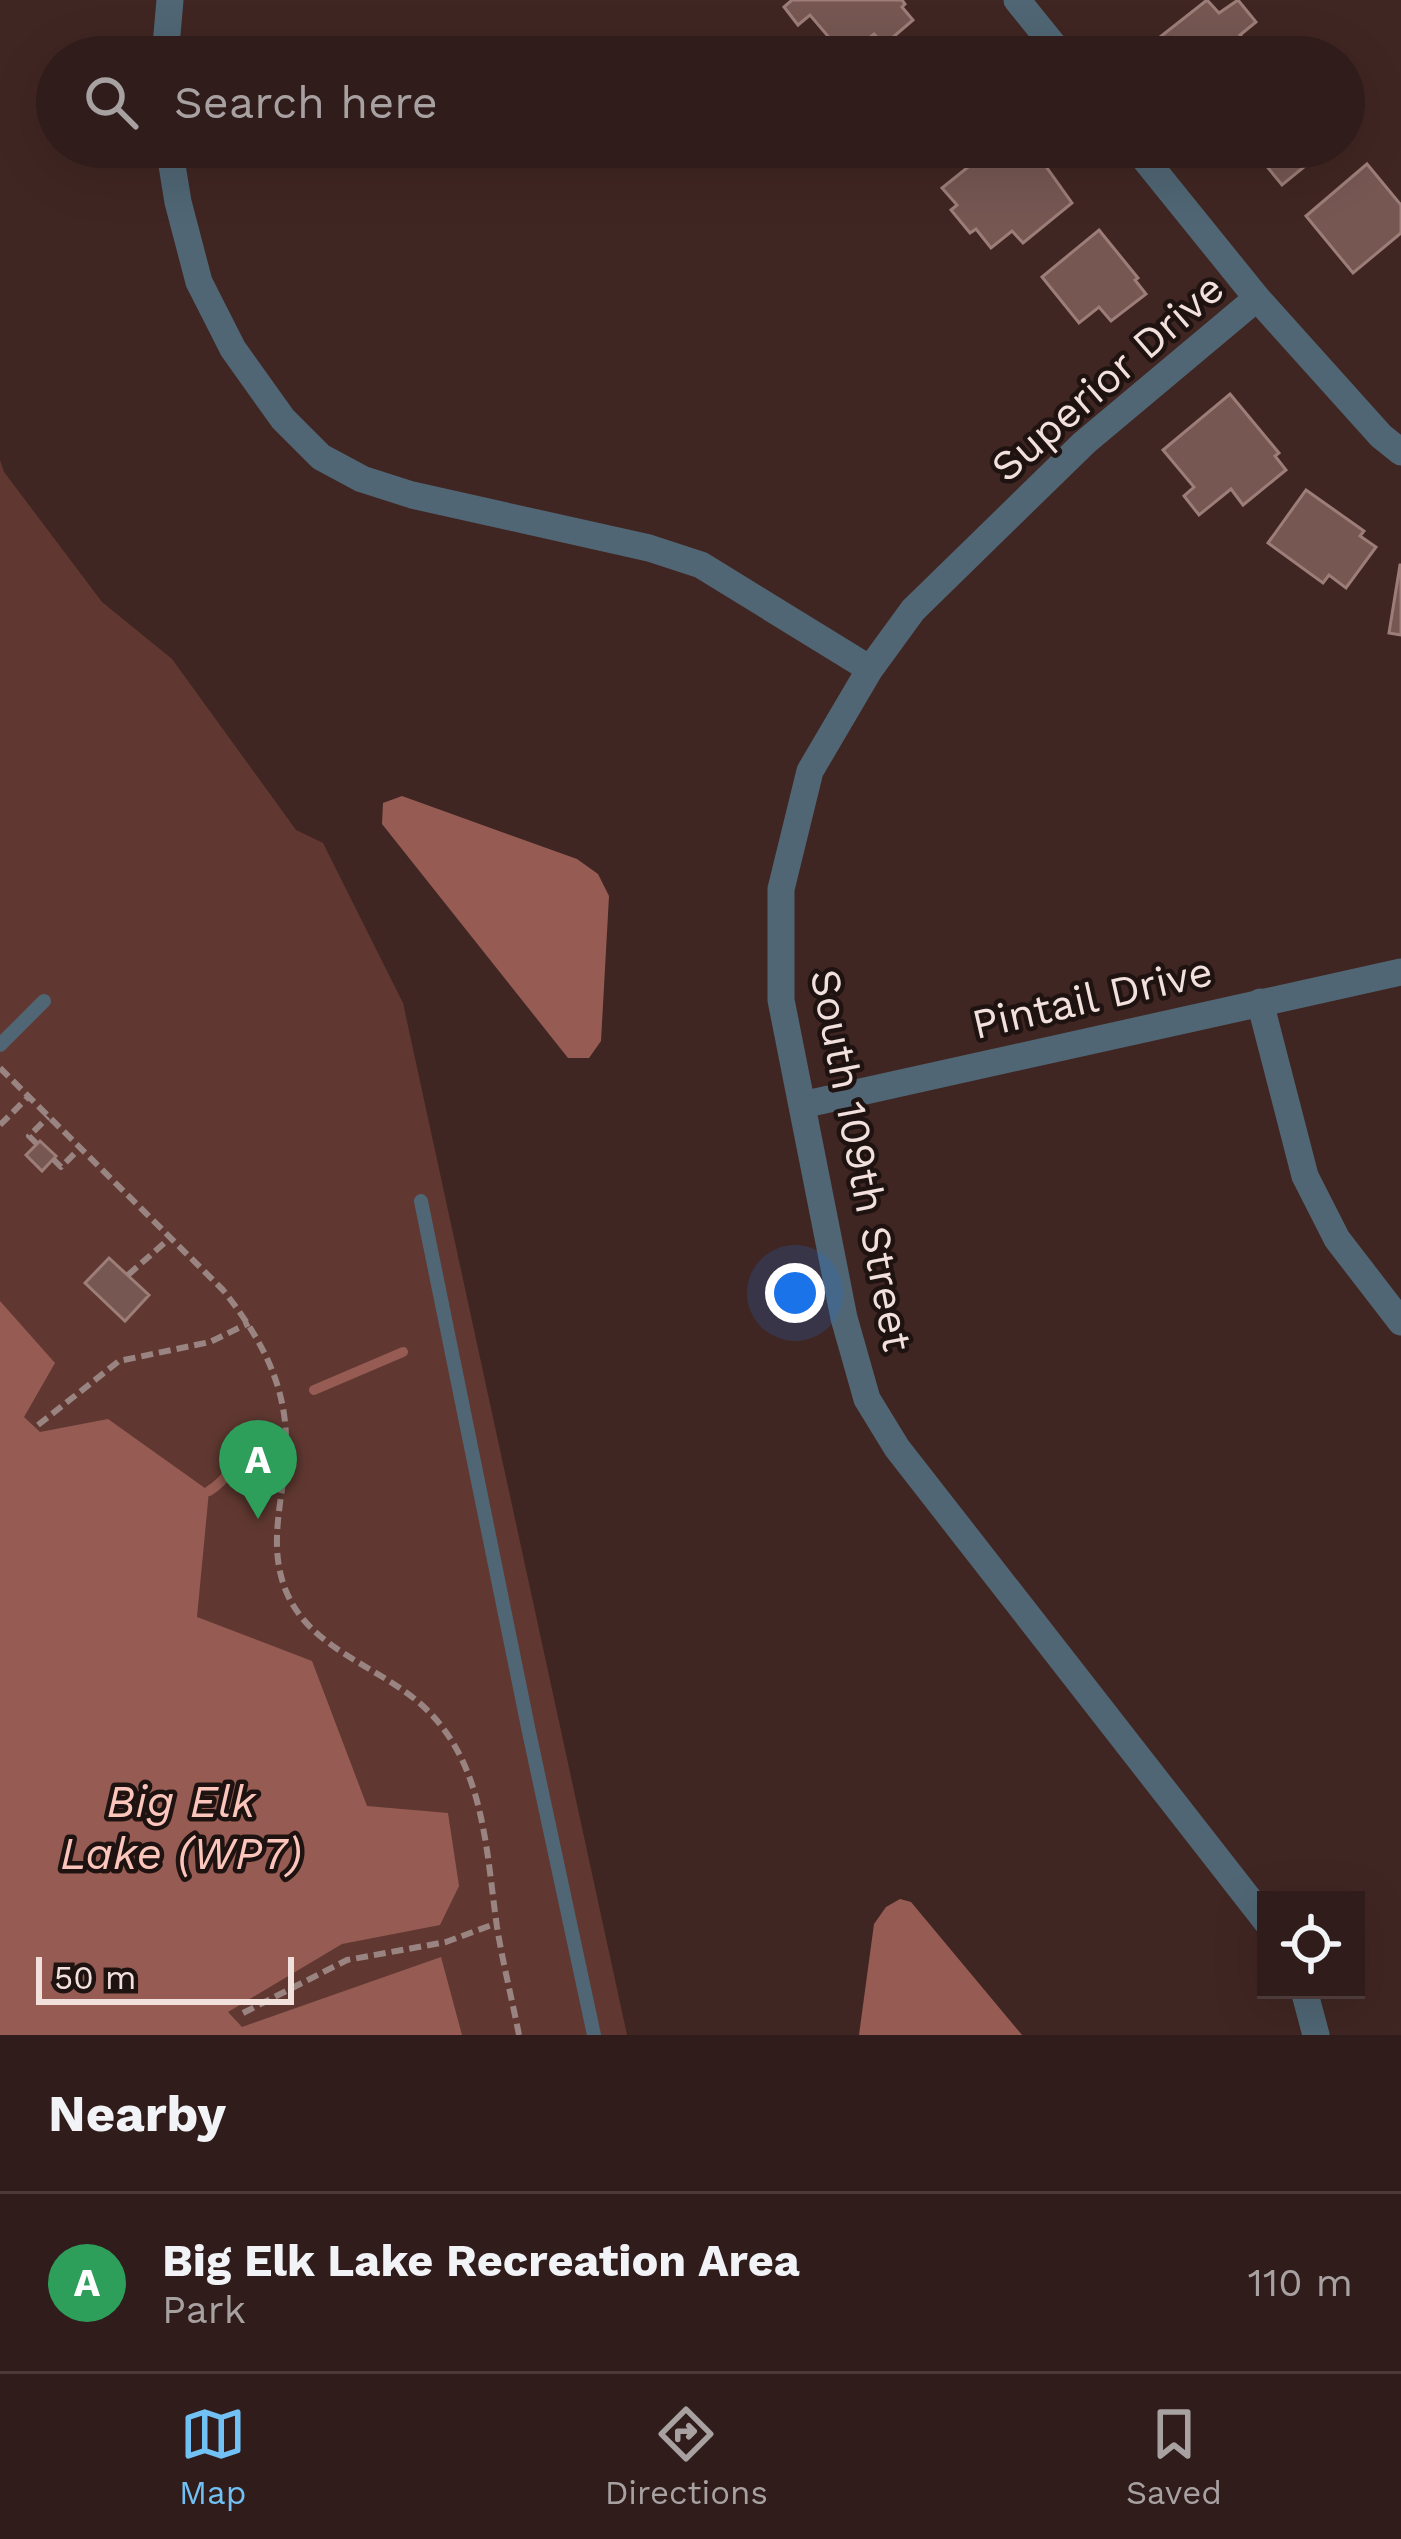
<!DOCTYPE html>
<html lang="en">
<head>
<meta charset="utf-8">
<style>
  body { margin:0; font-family:"Work Sans",sans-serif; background:#382523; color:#f1f3f6 }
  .controls { position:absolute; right:36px; bottom:36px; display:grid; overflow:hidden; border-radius:0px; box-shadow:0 12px 48px #0002 }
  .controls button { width:108px; height:108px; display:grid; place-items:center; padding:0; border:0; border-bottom:3px solid #4b3a39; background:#301c1a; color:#f1f3f6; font:60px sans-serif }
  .scale { position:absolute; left:36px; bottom:30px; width:258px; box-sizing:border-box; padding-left:12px; border:6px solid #f2e0dd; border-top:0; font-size:33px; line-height:42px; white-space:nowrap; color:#f2e0dd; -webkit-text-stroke:9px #1f1311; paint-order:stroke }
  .you { position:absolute; left:795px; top:1293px; width:42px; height:42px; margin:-30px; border:9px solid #fff; border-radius:50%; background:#1a73e8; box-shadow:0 0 0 18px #1a73e833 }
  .badge { display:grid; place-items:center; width:78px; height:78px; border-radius:50%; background:#71c1f5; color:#fff; font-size:39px; font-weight:700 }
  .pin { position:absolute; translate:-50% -99px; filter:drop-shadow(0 3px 6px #0008) }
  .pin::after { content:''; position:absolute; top:63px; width:42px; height:36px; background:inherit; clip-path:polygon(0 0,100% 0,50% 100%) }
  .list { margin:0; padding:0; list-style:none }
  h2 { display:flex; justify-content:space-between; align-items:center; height:156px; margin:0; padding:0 48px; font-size:51px }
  h2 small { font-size:39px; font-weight:400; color:#a8a1a2 }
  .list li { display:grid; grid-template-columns:78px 1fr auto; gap:36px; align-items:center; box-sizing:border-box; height:180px; padding:0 48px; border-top:3px solid #4b3a39 }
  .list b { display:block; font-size:45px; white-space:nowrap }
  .list p { margin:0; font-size:39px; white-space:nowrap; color:#a8a1a2 }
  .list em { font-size:39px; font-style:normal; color:#a8a1a2 }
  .icon { flex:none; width:66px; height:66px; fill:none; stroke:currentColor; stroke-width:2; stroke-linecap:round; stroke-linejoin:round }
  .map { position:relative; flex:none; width:1401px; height:2035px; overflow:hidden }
  .search { position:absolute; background:#301c1a; box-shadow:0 12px 48px #0002; left:36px; right:36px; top:36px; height:132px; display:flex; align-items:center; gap:30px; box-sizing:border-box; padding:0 42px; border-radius:66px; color:#a8a1a2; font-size:45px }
  .sheet { height:336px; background:#301c1a }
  nav { display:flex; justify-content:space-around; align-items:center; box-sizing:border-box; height:168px; border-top:3px solid #4b3a39; background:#301c1a; font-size:33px; color:#a8a1a2 }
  nav a { display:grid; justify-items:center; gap:6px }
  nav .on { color:#71c1f5 }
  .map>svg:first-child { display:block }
</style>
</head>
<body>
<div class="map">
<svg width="1401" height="2035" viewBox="0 0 1401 2035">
  <rect width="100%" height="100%" fill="#402622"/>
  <path fill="#603831" d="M 0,460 L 4,472 L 102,602 L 172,659 L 296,830 L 323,843 L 403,1003 L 627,2035 L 0,2035 Z"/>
  <path fill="#965c53" d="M 402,796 L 577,859 L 598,874 L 609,896 L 601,1041 L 589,1058 L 568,1058 L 382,824 L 383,803 Z
    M 0,1301 L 55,1363 L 24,1417 L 40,1432 L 108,1419 L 209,1491 L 197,1617 L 312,1661 L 367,1806 L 448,1813 L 459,1886 L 440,1925 L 342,1944 L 228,2012 L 242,2027 L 441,1957 L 462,2035 L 0,2035 Z
    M 900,1899 L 911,1902 L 1022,2035 L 859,2035 L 874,1924 L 886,1907 Z"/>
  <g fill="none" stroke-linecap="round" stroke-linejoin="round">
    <path stroke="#965c53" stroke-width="10" d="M 314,1390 L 403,1352
      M 209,1491 C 228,1479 234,1465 242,1444"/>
  </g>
  <path fill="#765752" stroke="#9d7d77" stroke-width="3" d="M 792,0 L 902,0 L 905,4 L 902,7 L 913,20 L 884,45 L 874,34 L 863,43 L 861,40 L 843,54 L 810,15 L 798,25 L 784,7 Z
    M 1207,0 L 1219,13 L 1238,0 L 1256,22 L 1240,35 L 1253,51 L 1245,57 L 1176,57 L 1160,37 Z
    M 993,147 L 1017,147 L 1023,154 L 1017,159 L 1023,165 L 1037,154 L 1072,203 L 1023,243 L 1012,231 L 991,248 L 976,229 L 970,233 L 951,210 L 957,205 L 942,188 Z
    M 1251,147 L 1306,147 L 1315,158 L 1282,185 Z
    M 1367,164 L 1401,205 L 1401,233 L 1353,273 L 1306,216 Z
    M 1099,230 L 1138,278 L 1135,280 L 1146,294 L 1111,321 L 1099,307 L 1079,323 L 1042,277 Z
    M 1230,394 L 1279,453 L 1275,456 L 1286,470 L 1243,505 L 1231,489 L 1199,515 L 1184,496 L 1194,487 L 1163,450 Z
    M 1306,490 L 1364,531 L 1360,536 L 1376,547 L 1346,588 L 1329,575 L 1323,583 L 1268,543 Z
    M 1400,565 L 1401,565 L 1401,635 L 1389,633 Z
    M 40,1141 L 56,1156 L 42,1171 L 26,1155 Z
    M 109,1258 L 149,1295 L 125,1321 L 85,1283 Z"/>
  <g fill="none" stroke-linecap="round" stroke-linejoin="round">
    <path stroke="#9a8481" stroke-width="6" stroke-dasharray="12 6" stroke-linecap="butt" d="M 0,1068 L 223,1290 C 268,1347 294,1400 284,1474 C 279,1514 270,1552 286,1591 C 310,1650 380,1666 424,1707 C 485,1764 486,1851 497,1927 C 503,1964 512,1999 519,2035
      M 0,1125 L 29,1096
      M 37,1144 L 29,1136 L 48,1117
      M 53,1159 L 61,1167 L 80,1148
      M 128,1275 L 170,1238
      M 38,1425 L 119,1361 L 210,1342 L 249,1323
      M 243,2013 L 347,1960 L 446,1942 L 497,1923"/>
    <path stroke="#506674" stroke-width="14" d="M 0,1045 L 44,1001
      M 421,1201 L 529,1732 L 594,2035"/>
    <path stroke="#506674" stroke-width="27" d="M 1017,0 L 1063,57
      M 165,57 L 170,0
      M 169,147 L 178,202 L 199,282 L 233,349 L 283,419 L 321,457 L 362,479 L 412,495 L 649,548 L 701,565 L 870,669
      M 1135,147 L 1257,298
      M 1260,1002 L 1305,1176 L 1337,1239 L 1401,1322
      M 802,1105 L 1401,972
      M 1266,1921 L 897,1448 L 867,1399 L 844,1318 L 781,1000 L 781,889 L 810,771 L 870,669 L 913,610 L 1084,443 L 1257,298 L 1381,436 L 1401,452
      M 1304,1990 L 1316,2035"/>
  </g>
  <g text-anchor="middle" stroke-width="9" stroke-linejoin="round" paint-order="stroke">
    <g font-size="42" fill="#f2e0dd" stroke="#1f1311">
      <text transform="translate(1107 377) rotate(-41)" y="15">Superior Drive</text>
      <text transform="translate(1092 997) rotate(-13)" y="15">Pintail Drive</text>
      <text transform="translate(862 1160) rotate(79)" y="15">South 109th Street</text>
    </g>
    <g font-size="45" font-style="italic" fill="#fcc5bc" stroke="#1f1311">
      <text x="181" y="1817">Big Elk<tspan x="181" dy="52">Lake (WP7)</tspan></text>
    </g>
  </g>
</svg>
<div class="controls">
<button><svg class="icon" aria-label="locate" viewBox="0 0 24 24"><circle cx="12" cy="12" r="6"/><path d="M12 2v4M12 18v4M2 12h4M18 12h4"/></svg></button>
</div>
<div class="scale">50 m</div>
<div class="you"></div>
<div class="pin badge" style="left:258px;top:1519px;background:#2e9e5b">A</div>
<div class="search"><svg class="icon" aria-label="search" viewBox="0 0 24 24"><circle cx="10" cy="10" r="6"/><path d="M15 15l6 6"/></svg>Search here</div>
</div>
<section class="sheet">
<h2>Nearby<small></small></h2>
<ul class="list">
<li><span class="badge" style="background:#2e9e5b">A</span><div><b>Big Elk Lake Recreation Area</b><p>Park</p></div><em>110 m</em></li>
</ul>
</section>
<nav>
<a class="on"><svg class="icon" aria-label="map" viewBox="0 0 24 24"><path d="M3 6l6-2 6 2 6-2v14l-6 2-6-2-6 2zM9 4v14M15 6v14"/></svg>Map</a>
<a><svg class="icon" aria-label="directions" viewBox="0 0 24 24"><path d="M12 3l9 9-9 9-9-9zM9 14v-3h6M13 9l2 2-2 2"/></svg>Directions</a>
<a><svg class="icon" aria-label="saved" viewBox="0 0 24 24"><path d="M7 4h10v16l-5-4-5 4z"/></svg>Saved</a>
</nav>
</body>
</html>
